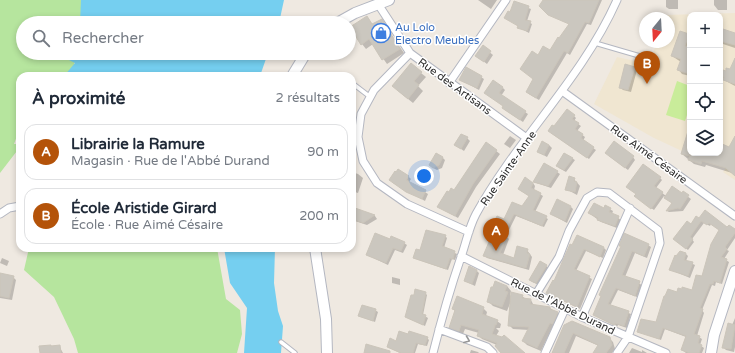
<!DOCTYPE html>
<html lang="fr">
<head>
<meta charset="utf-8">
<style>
  body { margin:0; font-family:"Varela Round",sans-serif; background:#f2f2f3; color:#1f2937 }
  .controls { position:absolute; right:12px; top:12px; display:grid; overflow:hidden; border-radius:8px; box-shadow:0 2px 6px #0003 }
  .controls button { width:36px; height:36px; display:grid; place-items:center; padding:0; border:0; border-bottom:1px solid #e0e1e3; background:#fff; color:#1f2937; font:20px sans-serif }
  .compass { position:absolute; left:639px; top:12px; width:36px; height:36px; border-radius:50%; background:#fff; box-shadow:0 2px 6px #0003; rotate:198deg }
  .you { position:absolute; left:424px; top:176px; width:14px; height:14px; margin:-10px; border:3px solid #fff; border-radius:50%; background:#1a73e8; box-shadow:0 0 0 6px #1a73e833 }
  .badge { display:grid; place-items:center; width:26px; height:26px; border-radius:50%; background:#b45309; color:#fff; font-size:13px; font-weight:700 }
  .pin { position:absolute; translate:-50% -33px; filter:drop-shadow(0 1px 2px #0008) }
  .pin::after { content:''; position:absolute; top:21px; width:14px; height:12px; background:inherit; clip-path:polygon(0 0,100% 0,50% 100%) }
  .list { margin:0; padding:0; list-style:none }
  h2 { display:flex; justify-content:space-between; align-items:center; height:52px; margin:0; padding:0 16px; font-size:17px }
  h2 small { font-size:13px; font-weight:400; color:#747a83 }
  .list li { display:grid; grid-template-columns:26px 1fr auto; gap:12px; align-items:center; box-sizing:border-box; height:56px; margin:0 8px 8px; padding:0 8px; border:1px solid #e0e1e3; border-radius:12px }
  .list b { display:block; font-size:15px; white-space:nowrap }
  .list p { margin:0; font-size:13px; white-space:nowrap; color:#747a83 }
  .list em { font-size:13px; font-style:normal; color:#747a83 }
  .icon { flex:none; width:22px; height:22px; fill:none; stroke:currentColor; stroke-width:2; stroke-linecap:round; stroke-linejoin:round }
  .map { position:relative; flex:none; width:735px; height:353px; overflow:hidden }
  .search { position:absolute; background:#fff; box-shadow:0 2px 6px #0003; left:16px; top:16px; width:340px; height:44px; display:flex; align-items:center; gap:10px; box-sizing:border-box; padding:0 14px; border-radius:22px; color:#747a83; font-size:15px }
  .panel { position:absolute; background:#fff; box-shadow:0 2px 6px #0003; left:16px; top:72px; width:340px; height:180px; border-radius:12px }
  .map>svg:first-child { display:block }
</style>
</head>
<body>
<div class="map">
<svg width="735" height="353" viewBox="0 0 735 353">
  <rect width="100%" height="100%" fill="#efe9e1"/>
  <path fill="#f0e6d1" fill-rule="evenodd" d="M 735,13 L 735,180 L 723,172 L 726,168 L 681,154 L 682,151 L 654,138 L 594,104 L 617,57 L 649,64 L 657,42 L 669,42 L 669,18 L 665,18 L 666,15 ZM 690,15 L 720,15 L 720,153 L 690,153 Z"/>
  <path fill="#b6e59e" d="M 0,0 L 84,0 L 84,23 L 23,23 L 23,53 L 78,53 L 70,76 L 20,76 L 20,128 L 14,144 L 20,144 L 20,147 L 0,173 Z
    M 29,248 L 217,248 L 226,299 L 240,310 L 242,334 L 237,353 L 78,353 L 74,339 L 54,297 L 24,270 Z"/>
  <path fill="#c9ec9a" d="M 677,81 L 690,86 L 690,106 L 685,121 L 666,115 Z"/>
  <path fill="#75cff0" d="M 81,0 L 284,0 L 279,23 L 80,23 Z
    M 78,53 L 268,53 L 260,76 L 64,76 L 75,63 L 67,59 L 77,56 Z
    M 224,248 L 275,248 L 274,283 L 278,311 L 283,326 L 281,353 L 244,353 L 247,308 L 230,283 Z"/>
  <path fill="#0003" d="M 478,0 L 497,0 L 491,9 Z
    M 556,0 L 602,0 L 591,25 L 587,24 L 570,55 L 567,53 L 539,100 L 529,94 L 534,79 L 538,56 L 551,52 L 568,27 L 571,17 Z
    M 666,0 L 678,0 L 678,9 L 669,9 L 666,7 Z
    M 714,0 L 727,0 L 727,10 L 718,10 L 714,5 Z
    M 515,3 L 531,9 L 527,21 L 532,24 L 529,33 L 518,27 L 511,14 Z
    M 367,18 L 373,25 L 381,20 L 404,53 L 387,64 L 373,44 L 366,49 L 362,44 Z
    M 720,29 L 735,35 L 735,48 L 720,43 Z
    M 689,35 L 690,36 L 690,76 L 682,74 L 678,69 L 681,62 L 672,56 Z
    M 483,47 L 493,55 L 487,64 L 479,58 Z
    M 467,68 L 484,79 L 479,90 L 463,81 Z
    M 634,68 L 637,70 L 631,92 L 623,90 L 620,87 Z
    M 727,69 L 735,70 L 735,86 L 720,78 L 720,70 L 726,72 Z
    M 421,73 L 426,77 L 418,86 L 423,91 L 413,103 L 397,90 Z
    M 503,88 L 505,90 L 501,96 L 528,114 L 523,122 L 505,110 L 503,108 L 504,106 L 488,95 Z
    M 574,116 L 576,118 L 574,121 L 581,126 L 577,131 L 585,137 L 583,141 L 596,150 L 589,159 L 551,133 L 555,128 Z
    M 690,129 L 690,153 L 720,153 L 720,144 L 729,149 L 735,138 L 735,176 L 732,173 L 706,165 L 705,167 L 694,164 L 682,154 Z
    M 510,136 L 516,140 L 510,148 L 504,144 Z
    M 467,138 L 470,141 L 464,151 L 458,147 Z
    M 486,143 L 500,154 L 476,187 L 458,218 L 439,207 L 449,193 L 454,192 Z
    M 549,145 L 552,148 L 547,157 L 538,152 Z
    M 564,154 L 575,160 L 566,172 L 559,168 Z
    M 609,156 L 633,157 L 635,160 L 628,170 Z
    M 442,157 L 445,160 L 442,168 L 437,170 L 433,168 Z
    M 352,172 L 358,174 L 363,178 L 358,193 L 352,191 Z
    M 557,172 L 560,174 L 551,188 L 534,182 Z
    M 408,176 L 411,179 L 409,182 L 428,194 L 425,201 L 393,183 Z
    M 660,178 L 662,180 L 656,188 L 666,196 L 682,195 L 683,193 L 691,199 L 683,211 L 669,212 L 667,211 L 673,204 L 664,196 L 654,210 L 637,198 Z
    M 574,179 L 580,186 L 577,195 L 566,189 Z
    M 533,183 L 535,186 L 534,190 L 543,196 L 535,212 L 548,219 L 544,227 L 516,216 L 508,232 L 507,237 L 509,239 L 503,255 L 514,259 L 527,250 L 532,257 L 529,270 L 487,258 L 484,255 L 495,231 L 492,228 L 523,207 L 530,196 L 521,191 Z
    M 571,207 L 573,209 L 567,223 L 551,214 Z
    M 606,207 L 613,211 L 612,214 L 621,220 L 617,228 L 601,222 L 589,213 L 604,209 Z
    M 355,210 L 375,216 L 377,219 L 367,225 L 355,221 L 352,218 Z
    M 697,218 L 735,231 L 735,238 L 727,250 L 729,251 L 724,259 L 729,262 L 722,284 L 716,282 L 715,286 L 712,285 L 702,310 L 704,313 L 697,336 L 702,339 L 700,345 L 704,348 L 702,353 L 686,353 L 682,350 L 686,337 L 665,329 L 661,340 L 638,331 L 657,323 L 677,293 L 692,291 L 702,277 L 720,230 L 711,224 L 710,226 L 704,223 L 692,239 L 694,242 L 688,250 L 676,241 Z
    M 445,236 L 447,238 L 444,248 L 457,254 L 455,260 L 452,259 L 448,270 L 414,258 L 421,251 Z
    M 391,240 L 404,243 L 407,245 L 403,253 L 395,250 L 388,265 L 367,255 Z
    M 571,245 L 604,248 L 606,250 L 603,258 L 586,251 L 576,271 L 592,279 L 580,309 L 547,293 L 555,282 Z
    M 620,245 L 648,245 L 651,247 L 647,258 L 635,253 L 625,277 L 642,285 L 637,297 L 618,290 L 610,306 L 631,314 L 627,328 L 618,325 L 617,327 L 615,326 L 594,315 L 622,247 Z
    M 680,252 L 686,254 L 688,256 L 686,261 L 695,265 L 690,278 L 671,270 Z
    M 2,258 L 9,261 L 7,266 L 0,263 Z
    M 546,266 L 549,268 L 539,285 L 532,282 L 530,280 Z
    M 476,270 L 479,273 L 475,286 L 465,281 Z
    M 13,277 L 16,280 L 12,300 L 0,298 L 0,279 Z
    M 392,277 L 400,279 L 400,285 L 392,283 Z
    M 507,286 L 511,291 L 510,295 L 512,297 L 522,296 L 526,299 L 531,300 L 534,306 L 550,308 L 561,316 L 556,327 L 553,326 L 541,351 L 527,345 L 523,341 L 529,330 L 513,329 L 509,325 L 511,301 L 507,311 L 493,306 L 488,301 Z
    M 425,293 L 427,295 L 423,315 L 428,318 L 425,326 L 406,317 Z
    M 483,308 L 487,312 L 486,316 L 497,321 L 501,324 L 500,328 L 496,328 L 499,331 L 496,336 L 524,353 L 503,353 L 497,345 L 482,339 L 478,335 L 479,333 L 465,329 L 463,334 L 454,331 L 451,327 L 455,311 L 453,309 Z
    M 375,310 L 378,312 L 375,322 L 360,316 Z
    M 735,318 L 735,347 L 734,352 L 726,350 L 723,347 Z
    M 565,325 L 609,338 L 613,342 L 615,349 L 612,353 L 594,353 L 599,346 L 576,336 L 569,353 L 552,353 Z
    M 427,338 L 429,340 L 427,346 L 418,344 L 415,353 L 400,353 L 388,347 L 397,342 Z
    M 59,346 L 63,353 L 41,353 Z
    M 632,348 L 642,352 L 642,350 L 647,353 L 629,353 Z
    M 471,350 L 478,352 L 479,353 L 470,353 Z"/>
  <path fill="#cbc7bf" stroke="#cbc5ba" d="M 543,0 L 599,0 L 589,23 L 585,22 L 568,53 L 564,51 L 536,98 L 526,92 L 533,79 L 520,69 L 532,51 L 538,55 L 543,46 L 550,50 L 558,37 L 559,38 L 569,24 L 548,15 L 539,6 Z
    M 514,1 L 529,6 L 525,20 L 531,21 L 527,31 L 517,28 L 518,26 L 504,18 L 508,11 L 510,12 Z
    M 367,16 L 372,24 L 382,19 L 400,49 L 382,60 L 369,39 L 361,45 L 350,27 Z
    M 720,28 L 735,33 L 735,45 L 720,41 Z
    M 680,31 L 689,34 L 685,46 L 690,47 L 690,74 L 677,70 L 681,59 L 671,56 Z
    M 483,45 L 491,51 L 484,62 L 475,56 Z
    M 735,58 L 735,84 L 723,80 L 724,77 L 720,76 L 720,69 L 726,71 L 726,68 L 730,69 Z
    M 411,63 L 422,72 L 414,81 L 419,85 L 408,99 L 392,86 Z
    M 625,64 L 635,67 L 628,90 L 619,88 Z
    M 466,67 L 482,76 L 477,88 L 459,80 Z
    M 493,80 L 503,87 L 499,93 L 526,111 L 520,120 L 502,108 L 503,106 L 484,93 Z
    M 567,109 L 575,115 L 572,119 L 579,123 L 575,129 L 583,134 L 581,138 L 594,147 L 587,158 L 548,131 L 552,125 L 554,126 Z
    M 688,131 L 690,131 L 690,156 L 681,154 Z
    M 461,134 L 468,137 L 461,149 L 454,145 Z
    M 735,136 L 735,176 L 726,168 L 702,161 L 701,164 L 688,160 L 691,153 L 720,153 L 720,143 L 729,147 Z
    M 542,141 L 549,145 L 544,155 L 537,152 Z
    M 614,141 L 634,156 L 625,168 L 605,153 Z
    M 486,142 L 497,150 L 473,184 L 455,216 L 437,207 L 447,191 L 449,192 L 451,188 L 454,190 Z
    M 436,153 L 443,157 L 439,165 L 433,168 L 429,165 Z
    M 564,153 L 573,158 L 564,170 L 556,166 Z
    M 544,163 L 558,171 L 548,186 L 533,182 Z
    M 643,164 L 661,177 L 654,186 L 663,192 L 651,209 L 634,196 L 636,194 L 626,187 Z
    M 398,169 L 409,176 L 406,180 L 426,190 L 422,199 L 406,192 L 389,180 L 395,171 L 396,172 Z
    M 569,176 L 575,178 L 574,181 L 577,182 L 575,192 L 565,190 Z
    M 525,177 L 533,183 L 531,188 L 541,193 L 533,210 L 547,216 L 542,226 L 514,214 L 506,229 L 505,235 L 507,236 L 500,253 L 514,258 L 517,246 L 528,249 L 527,253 L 530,254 L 526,268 L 483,256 L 494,230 L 491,229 L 497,216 L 504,219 L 512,202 L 522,206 L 529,196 L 518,189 Z
    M 672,186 L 682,193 L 683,191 L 689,195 L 680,209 L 678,208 L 666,211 L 672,203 L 664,198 Z
    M 557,199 L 571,206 L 565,221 L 550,214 Z
    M 594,203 L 604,208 L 605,205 L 611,208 L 609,212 L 619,216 L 615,226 L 597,220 L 598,218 L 588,213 Z
    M 355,208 L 375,215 L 363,223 L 352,219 Z
    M 705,210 L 727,227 L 729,225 L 735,229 L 735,233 L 725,247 L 727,249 L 721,257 L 727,259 L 720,283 L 714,281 L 713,284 L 710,284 L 700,308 L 703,309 L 694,334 L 700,336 L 698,343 L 702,345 L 699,353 L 690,353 L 681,350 L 686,336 L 663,328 L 659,339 L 637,332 L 641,319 L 656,322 L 664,296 L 665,296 L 668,289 L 677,292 L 678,288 L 682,289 L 682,287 L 692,290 L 696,275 L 702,276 L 711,244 L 719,230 L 709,223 L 707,225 L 701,221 L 690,237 L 693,239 L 686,249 L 673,239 L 687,221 L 691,224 L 696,216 L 699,218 Z
    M 426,230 L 446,235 L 442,246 L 455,251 L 453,259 L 450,258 L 446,269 L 413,258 L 416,249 L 420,250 Z
    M 375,233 L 390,239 L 391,236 L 405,242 L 401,251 L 393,248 L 386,263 L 366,255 Z
    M 624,233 L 649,244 L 644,256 L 632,251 L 622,275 L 640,281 L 635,296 L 616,288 L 608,304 L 629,311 L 624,326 L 615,323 L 615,325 L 612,324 L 593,315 L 601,296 L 599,295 L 621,246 L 619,246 Z
    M 577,235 L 604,247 L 600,257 L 584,249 L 574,269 L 590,276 L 577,307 L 546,293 L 553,280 L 554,281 L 570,244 L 572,245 Z
    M 680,251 L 686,253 L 684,260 L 693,262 L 688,276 L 669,270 L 675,255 L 676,256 Z
    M 540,261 L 547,265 L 536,283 L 529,280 Z
    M 469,266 L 477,270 L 472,284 L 464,281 Z
    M 0,273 L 14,276 L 9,298 L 0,296 Z
    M 495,281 L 507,286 L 505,291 L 508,292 L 502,307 L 487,302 L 491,287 L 493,287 Z
    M 415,289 L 426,292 L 422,314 L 426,315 L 423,325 L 405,317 L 411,295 L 414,295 Z
    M 511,292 L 523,295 L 522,298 L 531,299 L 530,304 L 550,307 L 550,309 L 558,312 L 553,324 L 550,323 L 537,348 L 522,341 L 529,327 L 508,326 Z
    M 457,296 L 484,307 L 482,314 L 498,320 L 496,325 L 494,325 L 495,326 L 492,334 L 502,337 L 504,335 L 525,353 L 501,353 L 495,346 L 497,343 L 477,336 L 479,330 L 461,325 L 459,331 L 449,328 L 455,310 L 452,309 Z
    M 362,305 L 376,309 L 373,321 L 358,316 Z
    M 572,321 L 610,337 L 612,345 L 606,353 L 593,353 L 598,345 L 573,333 L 564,353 L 552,353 L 564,325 Z
    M 728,323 L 735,325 L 731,349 L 722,348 Z
    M 399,331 L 408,334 L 409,331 L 428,337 L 425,345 L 416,343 L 413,353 L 401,353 L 387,347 L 390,338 L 396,341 Z
    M 366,344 L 390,351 L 390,353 L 364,353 Z
    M 51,345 L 51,346 L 60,345 L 61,353 L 40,353 L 39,346 Z"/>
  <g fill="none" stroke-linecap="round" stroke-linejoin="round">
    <g stroke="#b4b7c1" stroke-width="5.5">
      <path id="lane" d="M 595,43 L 650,59
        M 352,83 L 369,96
        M 352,126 L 359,127
        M 281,342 L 295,353"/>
    </g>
    <g stroke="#b4b7c1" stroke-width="9">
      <path id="street" d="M 378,4 L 410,53 L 528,139
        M 410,53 L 374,90 L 361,114 L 358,137 L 363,161 L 377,183 L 407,204 L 469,232
        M 449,83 L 506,0
        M 562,91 L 735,216
        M 0,214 L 9,208 L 20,206
        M 461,256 L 582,317 L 666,353
        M 536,294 L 559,257 L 569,231 L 587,198 L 597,192 L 609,193 L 658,230 L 660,243 L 628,337 L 617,353
        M 582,317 L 630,208
        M 439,329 L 487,347 L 493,353
        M 433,353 C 441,321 450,289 461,257 C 466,243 469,227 476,214 C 517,139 582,79 617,0
        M 545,353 L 565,309"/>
    </g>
    <g stroke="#b4b7c1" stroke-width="12">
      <path id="secondary" d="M 337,23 L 355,13 L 389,0
        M 292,76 L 306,53
        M 315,248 L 326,319 L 327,353
        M 711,353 L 714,335 L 735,271"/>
    </g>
    <use href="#lane" stroke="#fff" stroke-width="3.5"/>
    <use href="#street" stroke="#fff" stroke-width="7"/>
    <use href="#secondary" stroke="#fff" stroke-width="10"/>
  </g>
  <defs><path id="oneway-chevron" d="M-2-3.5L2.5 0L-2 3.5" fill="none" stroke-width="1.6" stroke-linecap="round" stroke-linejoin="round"/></defs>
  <use stroke="#969696" href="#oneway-chevron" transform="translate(467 340) rotate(22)"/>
  <defs>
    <g id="shop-ring" transform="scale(1)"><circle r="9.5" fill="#fff" stroke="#3f7fe0" stroke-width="1.5"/><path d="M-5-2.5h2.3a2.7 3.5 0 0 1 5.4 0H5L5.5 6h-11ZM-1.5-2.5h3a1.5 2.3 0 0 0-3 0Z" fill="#3f7fe0"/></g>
  </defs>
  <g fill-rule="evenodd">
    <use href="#shop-ring" x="381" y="33"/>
  </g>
  <g text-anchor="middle" stroke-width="3" stroke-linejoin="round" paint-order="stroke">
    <g font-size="11" fill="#366cbe" stroke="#fff" text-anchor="start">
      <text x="395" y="31">Au Lolo<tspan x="395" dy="13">Electro Meubles</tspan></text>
    </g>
    <g font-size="11" fill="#2e2e2e" stroke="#fff">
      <text transform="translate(455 86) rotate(36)" y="4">Rue des Artisans</text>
      <text transform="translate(649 154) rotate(36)" y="4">Rue Aimé Césaire</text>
      <text transform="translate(508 168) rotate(-55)" y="4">Rue Sainte-Anne</text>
      <text transform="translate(563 306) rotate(26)" y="4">Rue de l'Abbé Durand</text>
    </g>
  </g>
</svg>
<div class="controls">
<button>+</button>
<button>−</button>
<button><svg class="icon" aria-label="locate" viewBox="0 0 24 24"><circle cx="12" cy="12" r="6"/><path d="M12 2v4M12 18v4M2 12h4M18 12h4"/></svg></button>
<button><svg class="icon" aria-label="layers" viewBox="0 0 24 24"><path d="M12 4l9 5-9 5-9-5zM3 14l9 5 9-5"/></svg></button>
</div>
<svg class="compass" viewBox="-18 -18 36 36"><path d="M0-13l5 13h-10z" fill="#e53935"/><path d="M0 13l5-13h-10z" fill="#747a83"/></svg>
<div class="you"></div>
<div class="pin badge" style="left:496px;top:251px">A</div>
<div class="pin badge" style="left:647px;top:84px">B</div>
<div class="search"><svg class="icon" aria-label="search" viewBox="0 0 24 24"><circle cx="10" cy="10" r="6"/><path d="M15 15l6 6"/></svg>Rechercher</div>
<section class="panel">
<h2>À proximité<small>2 résultats</small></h2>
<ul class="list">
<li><span class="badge">A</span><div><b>Librairie la Ramure</b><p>Magasin · Rue de l'Abbé Durand</p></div><em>90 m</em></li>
<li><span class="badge">B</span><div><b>École Aristide Girard</b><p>École · Rue Aimé Césaire</p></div><em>200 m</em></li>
</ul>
</section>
</div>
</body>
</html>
